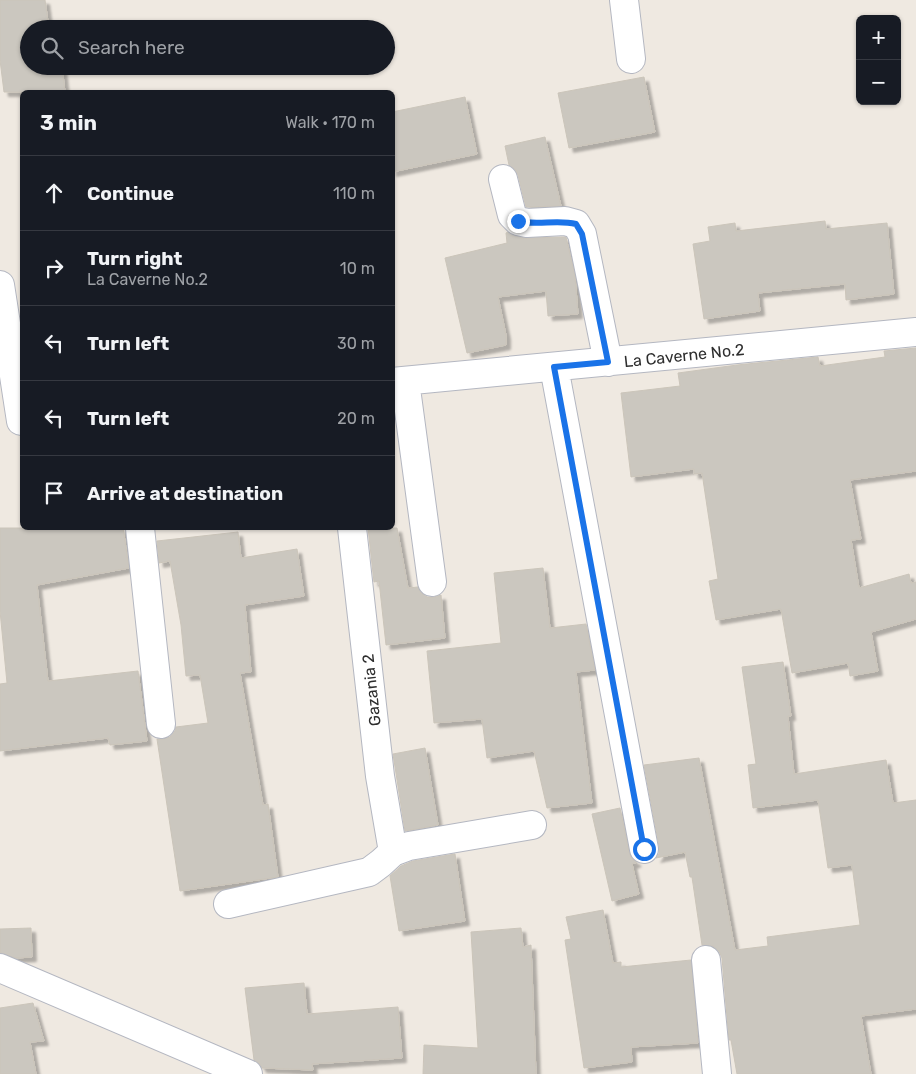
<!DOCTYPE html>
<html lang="en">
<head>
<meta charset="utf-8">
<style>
  body { margin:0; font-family:Rubik,sans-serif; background:#242831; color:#f1f3f6 }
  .controls { position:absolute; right:15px; top:15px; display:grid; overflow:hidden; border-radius:8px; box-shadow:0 1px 4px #0004 }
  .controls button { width:45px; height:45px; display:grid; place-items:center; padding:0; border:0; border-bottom:1px solid #363941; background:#171b24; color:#f1f3f6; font:25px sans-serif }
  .stop { position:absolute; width:15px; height:15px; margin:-11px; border:4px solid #1a73e8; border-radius:50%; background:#fff }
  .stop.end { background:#1a73e8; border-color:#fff; box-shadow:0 1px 5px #0008 }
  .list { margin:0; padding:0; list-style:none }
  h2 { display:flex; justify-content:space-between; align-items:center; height:65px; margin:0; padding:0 20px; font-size:21px }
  h2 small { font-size:16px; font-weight:400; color:#9ea1a6 }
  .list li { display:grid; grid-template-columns:32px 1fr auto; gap:15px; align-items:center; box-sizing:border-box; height:75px; padding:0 20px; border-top:1px solid #363941 }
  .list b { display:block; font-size:19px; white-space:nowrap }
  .list p { margin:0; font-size:16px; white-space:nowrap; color:#9ea1a6 }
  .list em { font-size:16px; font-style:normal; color:#9ea1a6 }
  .icon { flex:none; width:28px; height:28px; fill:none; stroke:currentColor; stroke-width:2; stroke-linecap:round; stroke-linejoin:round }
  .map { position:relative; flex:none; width:916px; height:1074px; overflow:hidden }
  .search { position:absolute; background:#171b24; box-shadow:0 1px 4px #0004; left:20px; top:20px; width:375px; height:55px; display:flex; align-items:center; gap:12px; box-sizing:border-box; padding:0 18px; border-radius:28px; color:#9ea1a6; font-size:19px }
  .panel { position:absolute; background:#171b24; box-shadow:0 1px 4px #0004; left:20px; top:90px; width:375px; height:440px; border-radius:8px }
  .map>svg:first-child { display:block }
</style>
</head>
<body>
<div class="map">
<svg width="916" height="1074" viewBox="0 0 916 1074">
  <defs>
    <filter id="shadow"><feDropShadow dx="4.5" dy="4.5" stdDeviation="1" flood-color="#0004"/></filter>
  </defs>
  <rect width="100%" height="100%" fill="#efe9e1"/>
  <path fill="#cbc7bf" stroke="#cbc5ba" filter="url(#shadow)" d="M 0,0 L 45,0 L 49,29 L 29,29 L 29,66 L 62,66 L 65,92 L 4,92 L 0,60 Z
    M 644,77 L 655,132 L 569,148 L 558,93 Z
    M 465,97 L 477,154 L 392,172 L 392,112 Z
    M 545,137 L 561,206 L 526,207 L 518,175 L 515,169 L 509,165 L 505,146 Z
    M 825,221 L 826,229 L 887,223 L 894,294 L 846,300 L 845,284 L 758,293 L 760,311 L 704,319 L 693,244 L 710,241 L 708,227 L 735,223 L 736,231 Z
    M 508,232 L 524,238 L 566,237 L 575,276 L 578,314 L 548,316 L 546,291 L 498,297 L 506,335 L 506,345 L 467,353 L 445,258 L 507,243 L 506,233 Z
    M 916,348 L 916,471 L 850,480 L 861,539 L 851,540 L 859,588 L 909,574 L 911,583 L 916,582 L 916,619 L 871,632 L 878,671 L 850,676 L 848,663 L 792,673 L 781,609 L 716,620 L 709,581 L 718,579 L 702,473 L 694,474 L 694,469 L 631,477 L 621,393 L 680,386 L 678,373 L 737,365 L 818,357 L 820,366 L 885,357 L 884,351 Z
    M 0,528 L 123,528 L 129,568 L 37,585 L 48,681 L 138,671 L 147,741 L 110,745 L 108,738 L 0,751 L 0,684 L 7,683 L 0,611 Z
    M 368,528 L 397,528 L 408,588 L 418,587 L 420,592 L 427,597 L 434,597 L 441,595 L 445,638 L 386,645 L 379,581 L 374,582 Z
    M 238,532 L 241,558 L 297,549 L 304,596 L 245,605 L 251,672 L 240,673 L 263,805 L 268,804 L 278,877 L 180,891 L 157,739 L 163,739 L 170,737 L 175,731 L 176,727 L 208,723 L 200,675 L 186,676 L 181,625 L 170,561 L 159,563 L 157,541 Z
    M 543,568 L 550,628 L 586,624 L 595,670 L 576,672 L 592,803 L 547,808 L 534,751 L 487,758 L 482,719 L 434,723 L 427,651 L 501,643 L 494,573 Z
    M 783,662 L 791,716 L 788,716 L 794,774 L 886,760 L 893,803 L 916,800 L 916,1009 L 861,1016 L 871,1074 L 737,1074 L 731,1040 L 729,1040 L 722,958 L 719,951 L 713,946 L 702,945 L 692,877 L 690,877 L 685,852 L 656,858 L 659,854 L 659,846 L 644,765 L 699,758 L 735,950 L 768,946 L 767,937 L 860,925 L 852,865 L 828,868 L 818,800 L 753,808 L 748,765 L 756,764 L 742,667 Z
    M 425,748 L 438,825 L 405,831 L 393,754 Z
    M 620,808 L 629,852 L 632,859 L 637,862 L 632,864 L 639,894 L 612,901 L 592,814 Z
    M 455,854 L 465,921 L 399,931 L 390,876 L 401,866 L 413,861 Z
    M 603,910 L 613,963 L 621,962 L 621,967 L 691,960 L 698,1043 L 631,1047 L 632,1062 L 584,1068 L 565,940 L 571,939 L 566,917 Z
    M 31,928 L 32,957 L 16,958 L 0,953 L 0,929 Z
    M 521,928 L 523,947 L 531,945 L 536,1074 L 423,1074 L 424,1045 L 478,1048 L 471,932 Z
    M 304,983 L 307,1014 L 398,1007 L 402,1058 L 312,1064 L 313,1070 L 262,1068 L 260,1064 L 254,1060 L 245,988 Z
    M 33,1003 L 44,1041 L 30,1042 L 36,1074 L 0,1074 L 0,1008 Z"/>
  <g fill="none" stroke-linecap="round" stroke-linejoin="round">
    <g stroke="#b4b7c1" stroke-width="30">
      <path id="minor" d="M 624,0 L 631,59
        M 503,179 L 512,215 L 518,221 L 527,223 L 565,221 L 576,224 L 582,234 L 608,362
        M 0,285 L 21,421
        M 554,367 L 644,849
        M 405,381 L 432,582
        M 392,382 L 916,332
        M 140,528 L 161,724
        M 352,528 L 380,776 L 393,852
        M 228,904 L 369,872 L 381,863 L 393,852 L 409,846 L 532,825
        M 706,960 L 717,1074
        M 0,968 L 248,1074"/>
    </g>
    <use href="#minor" stroke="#fff" stroke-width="28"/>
  </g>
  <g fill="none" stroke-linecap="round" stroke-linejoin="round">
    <path stroke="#1a73e8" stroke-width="6" d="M 518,221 C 537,226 557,219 576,224 L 582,234 L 608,362 L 554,367 L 644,849"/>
  </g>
  <g text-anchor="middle" stroke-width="4" stroke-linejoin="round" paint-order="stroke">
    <g font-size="16" fill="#2e2e2e" stroke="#fff">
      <text transform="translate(684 355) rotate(-6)" y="6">La Caverne No.2</text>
      <text transform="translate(371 690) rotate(-96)" y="6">Gazania 2</text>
    </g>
  </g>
</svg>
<div class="controls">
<button>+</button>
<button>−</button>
</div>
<div class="stop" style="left:644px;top:849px"></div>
<div class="stop end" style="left:518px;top:221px"></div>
<div class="search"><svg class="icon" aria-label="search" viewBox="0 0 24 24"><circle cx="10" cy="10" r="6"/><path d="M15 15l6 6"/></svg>Search here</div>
<section class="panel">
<h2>3 min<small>Walk · 170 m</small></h2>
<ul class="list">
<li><svg class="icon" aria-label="ahead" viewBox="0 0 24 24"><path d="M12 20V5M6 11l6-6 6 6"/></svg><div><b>Continue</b></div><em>110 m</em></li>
<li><svg class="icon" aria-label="right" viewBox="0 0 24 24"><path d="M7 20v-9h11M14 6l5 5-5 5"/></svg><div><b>Turn right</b><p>La Caverne No.2</p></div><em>10 m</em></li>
<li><svg class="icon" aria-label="left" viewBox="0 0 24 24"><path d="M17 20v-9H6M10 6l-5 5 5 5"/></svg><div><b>Turn left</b></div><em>30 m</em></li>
<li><svg class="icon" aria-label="left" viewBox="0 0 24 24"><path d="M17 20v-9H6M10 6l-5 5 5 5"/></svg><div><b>Turn left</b></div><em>20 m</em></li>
<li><svg class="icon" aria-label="arrive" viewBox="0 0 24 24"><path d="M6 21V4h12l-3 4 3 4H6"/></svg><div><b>Arrive at destination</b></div></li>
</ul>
</section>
</div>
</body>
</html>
